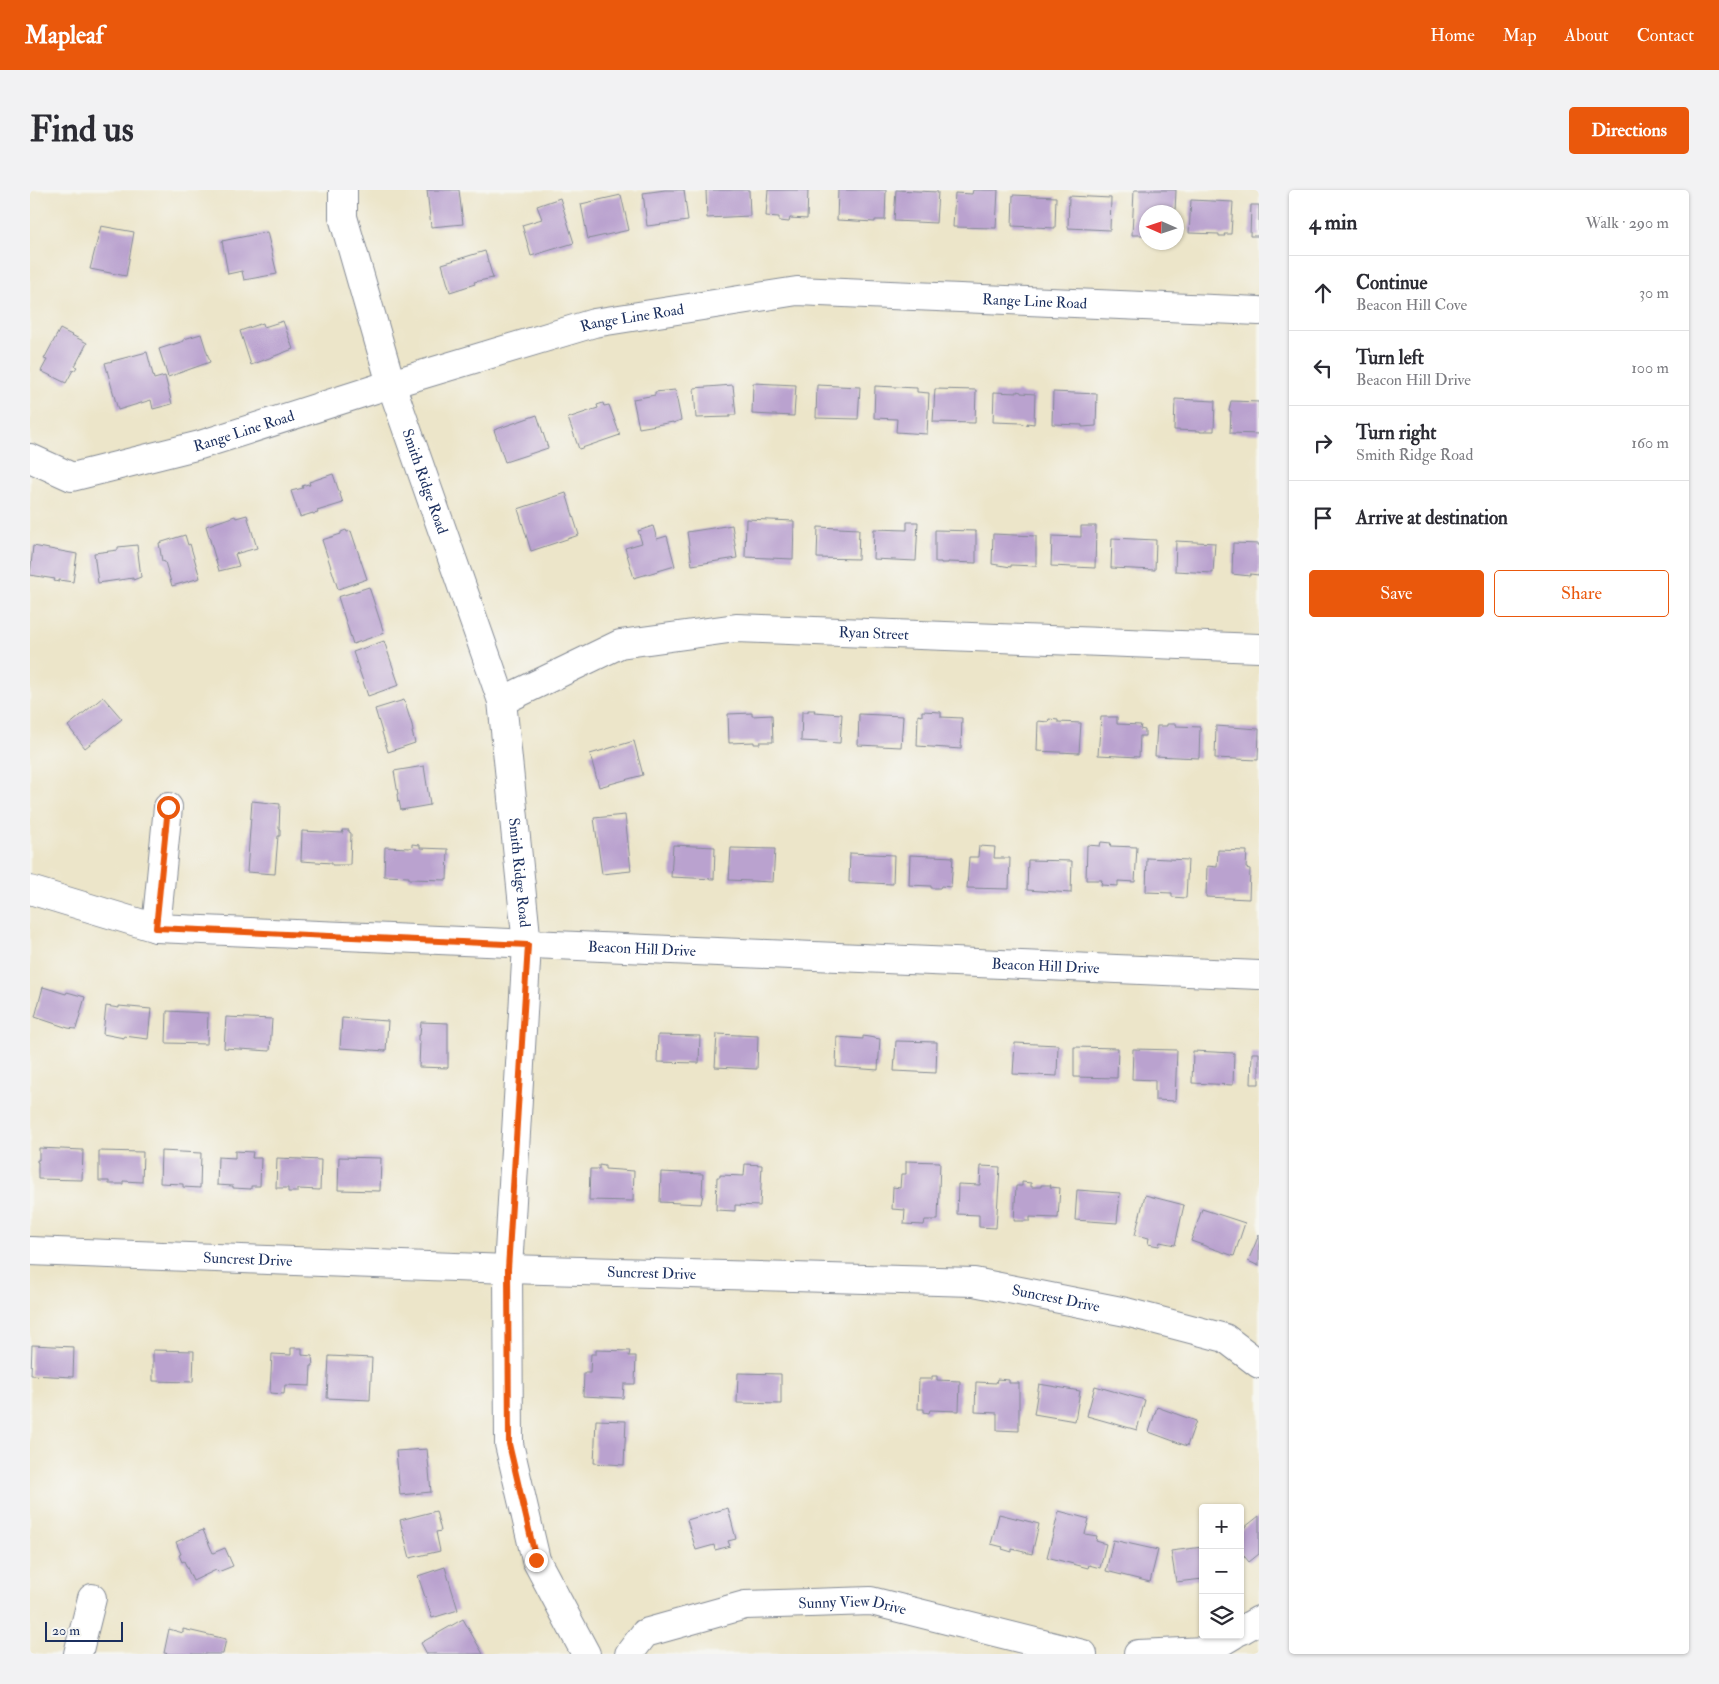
<!DOCTYPE html>
<html lang="en">
<head>
<meta charset="utf-8">
<style>
  body { margin:0; font-family:"IM FELL Double Pica",serif; background:#f2f2f3; color:#2b2b33 }
  .controls { position:absolute; right:15px; bottom:15px; display:grid; overflow:hidden; border-radius:5px; box-shadow:0 1px 4px #0004 }
  .controls button { width:45px; height:45px; display:grid; place-items:center; padding:0; border:0; border-bottom:1px solid #e1e1e2; background:#fff; color:#2b2b33; font:25px sans-serif }
  .compass { position:absolute; left:1109px; top:15px; width:45px; height:45px; border-radius:50%; background:#fff; box-shadow:0 1px 4px #0004; rotate:273deg }
  .scale { position:absolute; left:15px; bottom:12px; width:78px; box-sizing:border-box; padding-left:5px; border:2px solid #1b2f5e; border-top:0; font-size:14px; line-height:18px; white-space:nowrap; color:#1b2f5e; -webkit-text-stroke:4px #f6f6f2; paint-order:stroke }
  .stop { position:absolute; width:15px; height:15px; margin:-11px; border:4px solid #ea580c; border-radius:50%; background:#fff }
  .stop.end { background:#ea580c; border-color:#fff; box-shadow:0 1px 5px #0008 }
  .list { margin:0; padding:0; list-style:none }
  h2 { display:flex; justify-content:space-between; align-items:center; height:65px; margin:0; padding:0 20px; font-size:21px }
  h2 small { font-size:16px; font-weight:400; color:#7c7c81 }
  .list li { display:grid; grid-template-columns:32px 1fr auto; gap:15px; align-items:center; box-sizing:border-box; height:75px; padding:0 20px; border-top:1px solid #e1e1e2 }
  .list b { display:block; font-size:19px; white-space:nowrap }
  .list p { margin:0; font-size:16px; white-space:nowrap; color:#7c7c81 }
  .list em { font-size:16px; font-style:normal; color:#7c7c81 }
  .actions { display:flex; gap:10px; padding:15px 20px }
  .actions a { flex:1; padding:11px 0; border:1px solid #ea580c; border-radius:5px; text-align:center; font-size:18px; color:#ea580c }
  .actions .main { background:#ea580c; color:#fff }
  .icon { flex:none; width:28px; height:28px; fill:none; stroke:currentColor; stroke-width:2; stroke-linecap:round; stroke-linejoin:round }
  .map { position:relative; flex:none; width:1229px; height:1464px; overflow:hidden; border-radius:5px }
  header { display:flex; align-items:center; gap:30px; box-sizing:border-box; height:70px; padding:0 25px; background:#ea580c; color:#fff }
  header strong { font-size:24px }
  nav { display:flex; gap:28px; margin-inline-start:auto; font-size:18px }
  .intro { display:flex; align-items:center; justify-content:space-between; box-sizing:border-box; height:120px; padding:0 30px }
  h1 { margin:0; font-size:35px }
  .button { padding:12px 22px; border-radius:5px; background:#ea580c; color:#fff; font-size:18px; font-weight:700 }
  main { display:flex; gap:30px; padding:0 30px }
  aside { flex:1; background:#fff; border-radius:5px; box-shadow:0 1px 4px #0004 }
  .map>svg:first-child { display:block }
</style>
</head>
<body>
<header>
<strong>Mapleaf</strong>
<nav><a>Home</a><a>Map</a><a>About</a><a>Contact</a></nav>
</header>
<div class="intro"><h1>Find us</h1><a class="button">Directions</a></div>
<main>
<div class="map">
<svg width="1229" height="1464" viewBox="0 0 1229 1464">
  <rect width="100%" height="100%" fill="#f6f6f2"/>
  <filter id="ink" filterUnits="userSpaceOnUse"><feTurbulence type="fractalNoise" baseFrequency=".02" numOctaves="2"/><feDisplacementMap in="SourceGraphic" scale="10" xChannelSelector="R" yChannelSelector="G"/><feConvolveMatrix kernelMatrix="1 2 1 2 8 2 1 2 1" color-interpolation-filters="sRGB"/></filter>
  <filter id="wash" filterUnits="userSpaceOnUse"><feTurbulence type="fractalNoise" baseFrequency=".0096" numOctaves="4" result="noise"/><feDisplacementMap in="SourceGraphic" scale="20" xChannelSelector="R" yChannelSelector="G"/><feGaussianBlur stdDeviation="1.12" result="paint"/><feColorMatrix in="noise" values="0 0 0 0 0 0 0 0 0 0 0 0 0 0 0 0 0 1.4 0 .05"/><feComposite in="paint" operator="in"/></filter>
  <g filter="url(#wash)">
    <rect width="100%" height="100%" fill="#ece5c9"/>
    <g id="blocks">
      <path fill="#baa2cf" d="M 397,0 L 429,0 L 433,34 L 401,37 Z
        M 635,0 L 654,0 L 658,31 L 617,36 L 613,3 Z
        M 676,0 L 719,0 L 720,26 L 677,28 Z
        M 738,0 L 778,0 L 777,29 L 760,28 L 759,32 L 749,31 L 749,27 L 736,26 Z
        M 808,0 L 856,0 L 855,30 L 845,30 L 845,32 L 807,30 Z
        M 866,0 L 908,2 L 906,33 L 864,31 Z
        M 943,0 L 968,0 L 966,38 L 923,37 L 925,3 L 942,4 Z
        M 1104,0 L 1146,0 L 1145,22 L 1116,22 L 1116,45 L 1102,45 Z
        M 591,5 L 599,40 L 558,49 L 551,14 Z
        M 983,5 L 1026,7 L 1025,38 L 982,36 Z
        M 1039,6 L 1081,8 L 1080,40 L 1038,38 Z
        M 530,8 L 544,53 L 501,66 L 492,35 L 512,29 L 507,16 Z
        M 1161,10 L 1203,12 L 1201,44 L 1194,44 L 1195,46 L 1189,46 L 1189,44 L 1159,43 Z
        M 1221,15 L 1229,15 L 1229,46 L 1220,46 Z
        M 71,36 L 104,42 L 96,86 L 60,79 Z
        M 237,42 L 247,84 L 214,90 L 212,81 L 198,84 L 192,51 Z
        M 455,61 L 463,88 L 444,92 L 445,94 L 420,102 L 412,74 Z
        M 253,131 L 263,159 L 221,175 L 210,141 L 233,133 L 234,137 Z
        M 30,139 L 57,153 L 45,176 L 47,177 L 44,181 L 43,180 L 36,193 L 11,181 L 17,170 L 14,169 Z
        M 171,144 L 180,172 L 138,187 L 129,159 L 154,151 L 154,149 Z
        M 117,162 L 124,189 L 135,186 L 142,214 L 123,219 L 121,210 L 88,220 L 75,173 Z
        M 723,193 L 766,195 L 764,226 L 722,224 Z
        M 703,195 L 706,225 L 700,225 L 700,227 L 666,228 L 664,198 Z
        M 787,195 L 830,197 L 828,229 L 786,228 Z
        M 845,196 L 887,198 L 887,202 L 899,203 L 897,244 L 866,242 L 867,229 L 844,228 Z
        M 905,199 L 946,200 L 945,233 L 903,232 Z
        M 645,200 L 651,230 L 643,233 L 643,232 L 609,238 L 603,209 L 625,205 L 625,202 Z
        M 987,201 L 991,202 L 991,203 L 1005,204 L 1004,234 L 997,233 L 998,235 L 992,234 L 992,233 L 963,232 L 964,202 L 987,203 Z
        M 1023,202 L 1067,204 L 1066,236 L 1052,237 L 1052,235 L 1022,234 Z
        M 1145,209 L 1185,211 L 1184,241 L 1175,241 L 1175,242 L 1170,242 L 1170,241 L 1144,240 Z
        M 1201,211 L 1229,212 L 1229,244 L 1200,243 L 1201,221 L 1199,221 Z
        M 573,213 L 574,216 L 579,215 L 590,245 L 549,259 L 538,228 L 568,218 L 567,215 Z
        M 507,225 L 518,258 L 475,272 L 464,240 Z
        M 303,284 L 313,313 L 287,321 L 288,323 L 283,324 L 283,323 L 270,327 L 261,301 L 273,298 L 272,296 L 278,294 L 278,295 L 280,295 L 279,292 Z
        M 536,303 L 549,345 L 501,361 L 488,319 Z
        M 217,325 L 227,358 L 205,364 L 209,376 L 189,381 L 176,336 L 205,326 L 206,328 Z
        M 716,329 L 764,331 L 763,369 L 715,367 Z
        M 877,332 L 888,332 L 886,371 L 843,369 L 844,339 L 877,340 Z
        M 702,335 L 707,368 L 662,375 L 657,342 Z
        M 623,336 L 627,349 L 637,346 L 645,376 L 604,388 L 595,358 L 612,353 L 608,341 Z
        M 1051,336 L 1066,336 L 1065,378 L 1021,376 L 1022,346 L 1051,347 Z
        M 788,337 L 829,339 L 828,369 L 787,368 Z
        M 316,340 L 317,342 L 321,341 L 337,389 L 308,399 L 292,350 L 311,344 L 311,342 Z
        M 905,340 L 946,341 L 946,373 L 918,372 L 918,373 L 911,373 L 911,372 L 905,372 Z
        M 963,344 L 1006,346 L 1006,376 L 981,375 L 981,377 L 962,374 Z
        M 155,345 L 158,355 L 160,354 L 170,388 L 142,396 L 135,372 L 132,371 L 129,353 Z
        M 1082,348 L 1126,350 L 1125,380 L 1081,378 Z
        M 1146,351 L 1185,353 L 1183,383 L 1145,381 Z
        M 1203,353 L 1229,354 L 1229,385 L 1220,384 L 1220,386 L 1202,384 Z
        M 107,355 L 111,387 L 103,390 L 103,388 L 68,393 L 64,363 L 88,360 L 88,357 Z
        M 3,356 L 47,364 L 43,392 L 29,390 L 29,392 L 24,391 L 25,389 L 0,385 Z
        M 339,397 L 354,443 L 323,454 L 308,407 Z
        M 354,451 L 369,495 L 338,506 L 323,462 Z
        M 73,507 L 92,529 L 55,558 L 38,536 Z
        M 374,510 L 382,535 L 383,542 L 382,542 L 385,553 L 358,562 L 345,519 Z
        M 778,520 L 785,520 L 784,522 L 812,524 L 810,553 L 771,551 L 772,522 L 778,522 Z
        M 892,521 L 911,522 L 911,527 L 932,528 L 931,559 L 887,556 L 888,525 L 892,526 Z
        M 722,523 L 722,526 L 742,525 L 743,552 L 730,552 L 730,554 L 724,554 L 724,552 L 699,553 L 698,524 Z
        M 829,524 L 873,526 L 871,557 L 828,555 Z
        M 1071,527 L 1087,527 L 1087,534 L 1111,535 L 1110,539 L 1115,540 L 1115,546 L 1110,546 L 1109,567 L 1068,565 Z
        M 1019,529 L 1028,530 L 1028,532 L 1051,533 L 1049,563 L 1007,561 L 1008,531 L 1018,532 Z
        M 1137,534 L 1146,534 L 1146,536 L 1170,537 L 1169,568 L 1125,566 L 1127,536 L 1137,536 Z
        M 1186,536 L 1229,539 L 1228,570 L 1185,568 Z
        M 604,551 L 613,585 L 569,597 L 560,564 Z
        M 394,576 L 400,615 L 371,620 L 369,611 L 368,612 L 367,604 L 368,604 L 364,581 Z
        M 222,611 L 250,614 L 249,639 L 250,639 L 250,646 L 248,646 L 245,684 L 217,682 Z
        M 595,625 L 601,681 L 572,684 L 564,628 Z
        M 312,640 L 319,640 L 319,642 L 321,643 L 320,675 L 302,675 L 302,673 L 271,671 L 272,641 L 313,643 Z
        M 1071,652 L 1081,653 L 1080,656 L 1107,657 L 1105,692 L 1088,691 L 1088,696 L 1071,695 L 1072,690 L 1056,690 L 1057,655 L 1070,656 Z
        M 382,654 L 390,655 L 390,658 L 418,659 L 417,690 L 379,689 L 379,687 L 354,686 L 355,657 L 379,658 L 382,657 Z
        M 643,655 L 685,657 L 684,689 L 641,687 Z
        M 949,656 L 965,657 L 964,668 L 980,668 L 979,699 L 937,698 L 939,667 L 948,667 Z
        M 701,658 L 745,659 L 743,692 L 699,690 Z
        M 1188,660 L 1217,661 L 1216,678 L 1220,679 L 1219,709 L 1176,707 L 1177,676 L 1187,677 Z
        M 820,663 L 864,665 L 863,694 L 819,692 Z
        M 880,665 L 923,667 L 921,697 L 911,696 L 910,698 L 901,698 L 901,696 L 879,695 Z
        M 1117,668 L 1158,670 L 1156,708 L 1142,707 L 1142,703 L 1116,702 Z
        M 998,670 L 1042,671 L 1041,703 L 997,700 Z
        M 13,797 L 36,804 L 37,802 L 55,807 L 46,839 L 38,838 L 5,827 Z
        M 76,816 L 89,818 L 89,816 L 121,819 L 118,849 L 94,846 L 94,848 L 73,844 Z
        M 137,821 L 178,823 L 177,854 L 136,853 Z
        M 196,827 L 242,829 L 240,861 L 194,858 Z
        M 312,828 L 358,831 L 356,861 L 310,858 Z
        M 391,832 L 418,833 L 418,878 L 389,877 L 390,851 L 388,851 L 388,845 L 390,845 Z
        M 687,844 L 728,846 L 727,879 L 685,877 Z
        M 628,845 L 670,846 L 669,873 L 627,872 Z
        M 833,846 L 850,849 L 848,880 L 806,877 L 807,847 L 833,849 Z
        M 866,851 L 907,852 L 906,883 L 864,881 Z
        M 985,853 L 1028,855 L 1027,886 L 983,884 Z
        M 1044,857 L 1088,858 L 1087,888 L 1044,887 Z
        M 1103,859 L 1147,860 L 1145,911 L 1125,910 L 1125,890 L 1102,889 Z
        M 1163,861 L 1204,863 L 1203,895 L 1162,893 Z
        M 1222,863 L 1229,863 L 1229,894 L 1221,894 Z
        M 9,958 L 53,960 L 52,990 L 8,989 L 8,972 L 7,972 L 7,970 L 9,970 Z
        M 69,961 L 113,962 L 112,992 L 93,991 L 93,994 L 79,994 L 79,991 L 69,991 Z
        M 131,961 L 171,963 L 170,998 L 153,997 L 153,994 L 130,993 Z
        M 205,961 L 223,962 L 222,968 L 231,968 L 230,996 L 221,996 L 221,999 L 203,998 L 203,996 L 187,995 L 188,967 L 205,968 Z
        M 309,967 L 351,968 L 350,1001 L 308,1000 Z
        M 247,968 L 291,970 L 290,1000 L 268,999 L 268,1002 L 258,1002 L 258,998 L 246,998 Z
        M 876,971 L 910,972 L 908,1030 L 895,1030 L 894,1035 L 874,1034 L 875,1020 L 862,1019 L 863,997 L 870,998 L 871,984 L 876,984 Z
        M 715,974 L 732,975 L 730,1016 L 705,1015 L 705,1021 L 686,1020 L 687,987 L 690,987 L 690,985 L 714,986 Z
        M 569,975 L 575,976 L 575,979 L 604,981 L 603,1011 L 559,1010 L 560,979 L 569,979 Z
        M 951,976 L 970,977 L 966,1038 L 949,1037 L 949,1025 L 927,1024 L 928,994 L 950,995 Z
        M 631,982 L 673,984 L 672,1004 L 673,1004 L 671,1014 L 630,1012 Z
        M 992,992 L 1001,993 L 1001,997 L 1011,997 L 1011,995 L 1021,995 L 1020,997 L 1030,998 L 1028,1028 L 1000,1027 L 1000,1031 L 984,1031 L 986,996 L 992,996 Z
        M 1047,1000 L 1090,1003 L 1087,1033 L 1045,1030 Z
        M 1115,1005 L 1154,1015 L 1145,1055 L 1130,1052 L 1129,1056 L 1118,1054 L 1119,1048 L 1105,1045 Z
        M 1172,1019 L 1215,1033 L 1204,1066 L 1161,1051 Z
        M 1229,1045 L 1229,1076 L 1218,1071 Z
        M 2,1155 L 44,1157 L 43,1187 L 1,1185 Z
        M 261,1158 L 272,1158 L 272,1165 L 282,1166 L 283,1176 L 281,1176 L 280,1196 L 255,1195 L 254,1204 L 240,1203 L 242,1164 L 261,1165 Z
        M 123,1160 L 164,1161 L 163,1192 L 123,1191 Z
        M 566,1160 L 600,1161 L 599,1166 L 606,1166 L 605,1194 L 594,1194 L 593,1208 L 553,1206 L 554,1183 L 560,1183 L 561,1164 L 566,1164 Z
        M 299,1166 L 342,1168 L 340,1210 L 297,1208 Z
        M 708,1183 L 751,1184 L 751,1214 L 707,1213 Z
        M 902,1186 L 907,1186 L 907,1190 L 930,1191 L 929,1221 L 900,1220 L 899,1223 L 894,1222 L 894,1219 L 888,1219 L 889,1189 L 902,1189 Z
        M 967,1189 L 979,1190 L 979,1193 L 989,1193 L 989,1241 L 967,1240 L 967,1223 L 945,1222 L 946,1192 L 966,1193 Z
        M 1009,1194 L 1050,1201 L 1045,1231 L 1004,1224 Z
        M 1065,1196 L 1115,1210 L 1107,1240 L 1057,1226 Z
        M 1127,1217 L 1166,1231 L 1157,1256 L 1119,1242 Z
        M 566,1230 L 596,1231 L 594,1275 L 564,1273 Z
        M 397,1259 L 401,1302 L 370,1305 L 366,1261 Z
        M 698,1318 L 706,1349 L 698,1351 L 700,1356 L 685,1360 L 684,1355 L 666,1360 L 657,1330 Z
        M 406,1321 L 411,1341 L 406,1342 L 410,1361 L 380,1368 L 370,1330 Z
        M 1029,1321 L 1059,1329 L 1055,1344 L 1067,1346 L 1066,1351 L 1076,1354 L 1070,1378 L 1059,1375 L 1058,1378 L 1017,1367 Z
        M 969,1324 L 1009,1334 L 1002,1364 L 982,1359 L 982,1362 L 972,1359 L 973,1357 L 961,1354 Z
        M 1229,1326 L 1229,1364 L 1219,1372 L 1210,1361 L 1210,1341 Z
        M 173,1340 L 183,1363 L 195,1358 L 203,1376 L 188,1382 L 186,1380 L 163,1391 L 154,1371 L 152,1372 L 149,1365 L 151,1364 L 146,1352 Z
        M 1083,1350 L 1128,1360 L 1120,1392 L 1076,1381 Z
        M 1173,1357 L 1173,1389 L 1146,1392 L 1141,1361 Z
        M 415,1377 L 428,1420 L 402,1428 L 388,1386 Z
        M 433,1429 L 453,1464 L 397,1464 L 391,1453 Z
        M 139,1439 L 153,1443 L 153,1439 L 196,1449 L 193,1464 L 140,1464 L 134,1463 Z"/>
    </g>
  </g>
  <g filter="url(#ink)">
    <use href="#blocks" fill-opacity="0" stroke="#848a94" stroke-width="1"/>
    <g fill="none" stroke-linecap="round" stroke-linejoin="round">
      <g stroke="#848a94" stroke-width="30">
        <g id="street">
          <path id="s1" d="M 313,0 L 313,27 L 361,194 L 472,511 L 497,755 L 478,1079 L 479,1254 L 506,1370 L 556,1464"/>
          <path id="s2" d="M 0,268 L 42,287 L 170,255 L 361,194 L 564,133 L 767,101 L 1229,121"/>
          <path id="s3" d="M 472,511 L 590,454 L 706,438 L 1229,458"/>
          <path id="s4" d="M 0,700 L 126,738 L 1229,785"/>
          <path d="M 126,738 L 138,617"/>
          <path id="s5" d="M 0,1061 L 478,1079 L 944,1092 L 1096,1122 L 1195,1148 L 1229,1174"/>
          <path d="M 1210,1441 L 1229,1430"/>
          <path d="M 48,1464 L 62,1408"/>
          <path id="s6" d="M 599,1464 L 615,1443 L 715,1415 L 841,1411 L 1053,1464"/>
          <path d="M 1108,1464 L 1176,1461 L 1203,1445"/>
        </g>
      </g>
      <use href="#street" stroke="#fff" stroke-width="28"/>
    </g>
  </g>
  <g fill="none" stroke-linecap="round" stroke-linejoin="round" filter="url(#ink)">
    <path stroke="#ea580c" stroke-width="6" d="M 138,617 L 126,738 L 498,755 L 478,1079 L 479,1254 L 506,1370"/>
  </g>
  <g text-anchor="middle" stroke-width="4.5" stroke-linejoin="round" paint-order="stroke">
    <g font-size="15" fill="#1b2f5e" stroke="#f6f6f2">
      <text dy="5" stroke="none"><textPath href="#s2" startOffset="1034">Range Line Road</textPath></text>
      <text dy="5" stroke="none"><textPath href="#s2" startOffset="629">Range Line Road</textPath></text>
      <text dy="5" stroke="none"><textPath href="#s2" startOffset="224">Range Line Road</textPath></text>
      <text dy="5" stroke="none"><textPath href="#s1" startOffset="304">Smith Ridge Road</textPath></text>
      <text dy="5" stroke="none"><textPath href="#s3" startOffset="386">Ryan Street</textPath></text>
      <text dy="5" stroke="none"><textPath href="#s1" startOffset="709">Smith Ridge Road</textPath></text>
      <text dy="5" stroke="none"><textPath href="#s4" startOffset="618">Beacon Hill Drive</textPath></text>
      <text dy="5" stroke="none"><textPath href="#s4" startOffset="1022">Beacon Hill Drive</textPath></text>
      <text dy="5" stroke="none"><textPath href="#s5" startOffset="218">Suncrest Drive</textPath></text>
      <text dy="5" stroke="none"><textPath href="#s5" startOffset="622">Suncrest Drive</textPath></text>
      <text dy="5" stroke="none"><textPath href="#s5" startOffset="1028">Suncrest Drive</textPath></text>
      <text dy="5" stroke="none"><textPath href="#s6" startOffset="238">Sunny View Drive</textPath></text>
    </g>
  </g>
</svg>
<div class="controls">
<button>+</button>
<button>−</button>
<button><svg class="icon" aria-label="layers" viewBox="0 0 24 24"><path d="M12 4l9 5-9 5-9-5zM3 14l9 5 9-5"/></svg></button>
</div>
<svg class="compass" viewBox="-18 -18 36 36"><path d="M0-13l5 13h-10z" fill="#e53935"/><path d="M0 13l5-13h-10z" fill="#7c7c81"/></svg>
<div class="scale">20 m</div>
<div class="stop" style="left:138px;top:617px"></div>
<div class="stop end" style="left:506px;top:1370px"></div>
</div>
<aside>
<h2>4 min<small>Walk · 290 m</small></h2>
<ul class="list">
<li><svg class="icon" aria-label="ahead" viewBox="0 0 24 24"><path d="M12 20V5M6 11l6-6 6 6"/></svg><div><b>Continue</b><p>Beacon Hill Cove</p></div><em>30 m</em></li>
<li><svg class="icon" aria-label="left" viewBox="0 0 24 24"><path d="M17 20v-9H6M10 6l-5 5 5 5"/></svg><div><b>Turn left</b><p>Beacon Hill Drive</p></div><em>100 m</em></li>
<li><svg class="icon" aria-label="right" viewBox="0 0 24 24"><path d="M7 20v-9h11M14 6l5 5-5 5"/></svg><div><b>Turn right</b><p>Smith Ridge Road</p></div><em>160 m</em></li>
<li><svg class="icon" aria-label="arrive" viewBox="0 0 24 24"><path d="M6 21V4h12l-3 4 3 4H6"/></svg><div><b>Arrive at destination</b></div></li>
</ul>
<div class="actions"><a class="main">Save</a><a>Share</a></div>
</aside>
</main>
</body>
</html>
